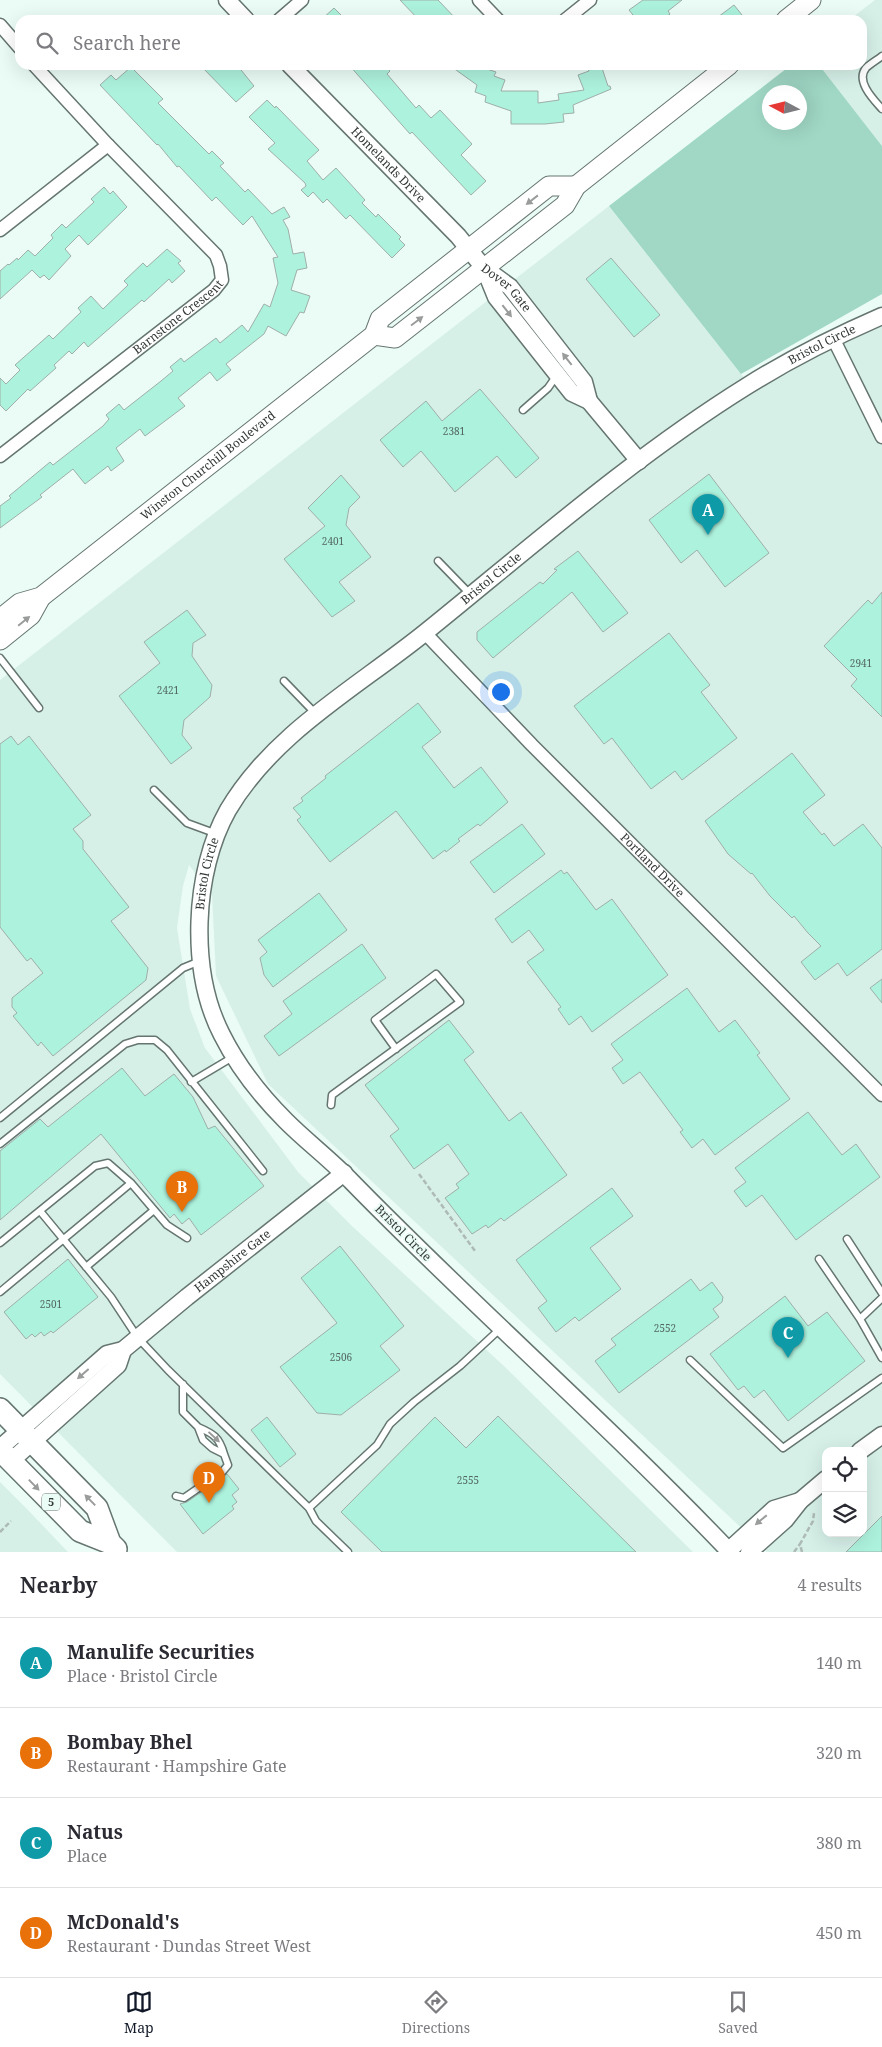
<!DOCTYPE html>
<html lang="en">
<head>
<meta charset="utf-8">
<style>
  body { margin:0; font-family:"Noto Serif",serif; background:#f7f7f7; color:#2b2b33 }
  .controls { position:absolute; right:15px; bottom:15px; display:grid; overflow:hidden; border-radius:10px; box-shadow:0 5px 20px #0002 }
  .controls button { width:45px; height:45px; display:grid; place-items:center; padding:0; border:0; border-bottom:1px solid #e1e1e2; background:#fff; color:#2b2b33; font:25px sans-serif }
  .compass { position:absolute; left:762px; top:85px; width:45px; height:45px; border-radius:50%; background:#fff; box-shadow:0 5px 20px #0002; rotate:277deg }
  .you { position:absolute; left:500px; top:691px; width:18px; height:18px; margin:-12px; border:4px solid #fff; border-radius:50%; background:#1a73e8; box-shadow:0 0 0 8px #1a73e833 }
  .badge { display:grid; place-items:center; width:32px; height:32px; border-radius:50%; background:#111827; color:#fff; font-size:16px; font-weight:700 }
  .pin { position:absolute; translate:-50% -41px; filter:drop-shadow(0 1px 2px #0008) }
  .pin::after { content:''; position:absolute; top:26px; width:18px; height:15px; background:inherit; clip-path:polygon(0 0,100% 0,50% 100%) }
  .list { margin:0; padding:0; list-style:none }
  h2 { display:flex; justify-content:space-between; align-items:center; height:65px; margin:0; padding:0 20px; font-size:21px }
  h2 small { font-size:16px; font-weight:400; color:#7c7c81 }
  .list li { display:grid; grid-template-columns:32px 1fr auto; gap:15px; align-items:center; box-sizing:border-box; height:90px; padding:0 20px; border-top:1px solid #e1e1e2 }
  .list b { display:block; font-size:19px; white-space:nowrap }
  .list p { margin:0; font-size:16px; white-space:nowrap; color:#7c7c81 }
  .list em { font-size:16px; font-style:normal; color:#7c7c81 }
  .icon { flex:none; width:28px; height:28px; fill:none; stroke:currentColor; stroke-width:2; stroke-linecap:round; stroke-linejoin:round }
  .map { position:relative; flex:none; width:882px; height:1552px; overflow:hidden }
  .search { position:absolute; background:#fff; box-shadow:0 5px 20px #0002; left:15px; right:15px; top:15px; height:55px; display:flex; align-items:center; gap:12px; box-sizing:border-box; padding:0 18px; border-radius:15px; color:#7c7c81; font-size:19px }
  .sheet { height:425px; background:#fff }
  nav { display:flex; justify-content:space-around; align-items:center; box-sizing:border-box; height:70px; border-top:1px solid #e1e1e2; background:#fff; font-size:14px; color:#7c7c81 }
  nav a { display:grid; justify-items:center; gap:2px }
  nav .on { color:#111827 }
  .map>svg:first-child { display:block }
</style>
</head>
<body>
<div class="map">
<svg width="882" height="1552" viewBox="0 0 882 1552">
  <rect width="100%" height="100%" fill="#ebfcf6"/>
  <path fill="#d6f0e8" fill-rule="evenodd" d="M 875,0 L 882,0 L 882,146 L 819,65 L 862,65 L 862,20 L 849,20 Z
    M 609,206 L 749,384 L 882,316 L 882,1552 L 767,1552 L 268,1084 L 216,976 L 212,895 L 189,865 L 183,886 L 177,928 L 190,1009 L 205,1048 L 298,1172 L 352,1226 L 505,1367 L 693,1552 L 177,1552 L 0,1374 L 0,680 ZM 826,1451 L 863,1451 L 863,1533 L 826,1533 Z
    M 0,1482 L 27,1509 L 68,1552 L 0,1552 Z"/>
  <path fill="#a0d7c5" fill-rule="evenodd" d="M 791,65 L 819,65 L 882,146 L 882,294 L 741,374 L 609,206 ZM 770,92 L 800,92 L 800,122 L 770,122 Z"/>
  <path fill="#adf2dd" stroke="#9eafa9" d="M 400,0 L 438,0 L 457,20 L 419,20 Z
    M 643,0 L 682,0 L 668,11 L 670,14 L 663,20 L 637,20 L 629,10 Z
    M 734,5 L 746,20 L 714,20 Z
    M 334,8 L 346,20 L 321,20 Z
    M 200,65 L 237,65 L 254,86 L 236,102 Z
    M 349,65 L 384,65 L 390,71 L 387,74 L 416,108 L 419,105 L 431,118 L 440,110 L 472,144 L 461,155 L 486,181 L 471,195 L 412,132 L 410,134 Z
    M 449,65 L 475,65 L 496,72 L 494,76 L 505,80 L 501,91 L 538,91 L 538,103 L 559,100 L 558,94 L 584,90 L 578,75 L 589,71 L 587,67 L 593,65 L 601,65 L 608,86 L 610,86 L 611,89 L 573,105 L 574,113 L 563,114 L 564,122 L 545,124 L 511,124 L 511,111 L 485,102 L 486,96 L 475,92 L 477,85 Z
    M 131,67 L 163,99 L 158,103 L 209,154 L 212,151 L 224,163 L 220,166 L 245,192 L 248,189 L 272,214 L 284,207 L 290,217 L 283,220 L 288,229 L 293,254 L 304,252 L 307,268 L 297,270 L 291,290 L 310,296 L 304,313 L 300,312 L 286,336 L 268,326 L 264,334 L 226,364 L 231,370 L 217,381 L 210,372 L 178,398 L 185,406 L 145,436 L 140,429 L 116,448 L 124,461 L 111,471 L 108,466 L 85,484 L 73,469 L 40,495 L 42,497 L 0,528 L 0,506 L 11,498 L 9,496 L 50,462 L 53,465 L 103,426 L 109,419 L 106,415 L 119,404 L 124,410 L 161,381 L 173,371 L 170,367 L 181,358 L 184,362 L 216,338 L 220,343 L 242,325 L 248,332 L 264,304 L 270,307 L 278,283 L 273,258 L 278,257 L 252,216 L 243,225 L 216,197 L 212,201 L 179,166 L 177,167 L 158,144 L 157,145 L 100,85 L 111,75 L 116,80 Z
    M 267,100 L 275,108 L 276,106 L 319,150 L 307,161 L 323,180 L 336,168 L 365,200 L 362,203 L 376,217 L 378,214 L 401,237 L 399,239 L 405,245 L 392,258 L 350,215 L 346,219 L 327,199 L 323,203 L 313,192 L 308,197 L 301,190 L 306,186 L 305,183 L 268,149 L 275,143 L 249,117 Z
    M 104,187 L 110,194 L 113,191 L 127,207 L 88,245 L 79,235 L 65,249 L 71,256 L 49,280 L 44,275 L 40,278 L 32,270 L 0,299 L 0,271 L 8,264 L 9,265 L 17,258 L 18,260 L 28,250 L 35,256 L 53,238 L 51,235 L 62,224 L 66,228 L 94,202 L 91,199 Z
    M 167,249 L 181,261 L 178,263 L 185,271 L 172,283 L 169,279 L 144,302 L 142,300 L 88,347 L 84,342 L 72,354 L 69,351 L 54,365 L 56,368 L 30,391 L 28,389 L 6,411 L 0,405 L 0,378 L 6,384 L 20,370 L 15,365 L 49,335 L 53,339 L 81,312 L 78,308 L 91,296 L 103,309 L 128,285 L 124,281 L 143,263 L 147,267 Z
    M 611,258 L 660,315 L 634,337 L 586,279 Z
    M 480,389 L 539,458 L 516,478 L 497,456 L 455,492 L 421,451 L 403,467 L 380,440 L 426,401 L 442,421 Z
    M 709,474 L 769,553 L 725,587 L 697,550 L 681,563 L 649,520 Z
    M 341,475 L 360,497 L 349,508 L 346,525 L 371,557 L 339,582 L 355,601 L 332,617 L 284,559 L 325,526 L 308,508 Z
    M 578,551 L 628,613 L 603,632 L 572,592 L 493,658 L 477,640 L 477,632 L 540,582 L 543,584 L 557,570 L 554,569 Z
    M 882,592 L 882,717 L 851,686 L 857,679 L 824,646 L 868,600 L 872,604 Z
    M 187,610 L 206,635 L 193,643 L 192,656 L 212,685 L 210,697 L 184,720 L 182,735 L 192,748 L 171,764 L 119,696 L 160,663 L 144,642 Z
    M 669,633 L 710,685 L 701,692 L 737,738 L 682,780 L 675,771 L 651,789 L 612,738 L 604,744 L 574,706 Z
    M 418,703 L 441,732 L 422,747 L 454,788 L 481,767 L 508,802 L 480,826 L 478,824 L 458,839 L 460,841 L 446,852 L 445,850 L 433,859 L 396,811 L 330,862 L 297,820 L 301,817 L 293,808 L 303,801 L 301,798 L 326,778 L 325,776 Z
    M 11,736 L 18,745 L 29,736 L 91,815 L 73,829 L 83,841 L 83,849 L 129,907 L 111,921 L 148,968 L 146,980 L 53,1056 L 41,1042 L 38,1046 L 13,1016 L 17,1013 L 12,1007 L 12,998 L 43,973 L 31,958 L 27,961 L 0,927 L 0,744 Z
    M 792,753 L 825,795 L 803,812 L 822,835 L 824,833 L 834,846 L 863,824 L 882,848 L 882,949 L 847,976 L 838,963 L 815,980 L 801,962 L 821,946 L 808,933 L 794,916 L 792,918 L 770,896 L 752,873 L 751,874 L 728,854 L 705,821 Z
    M 522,824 L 545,854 L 494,893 L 470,862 Z
    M 561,870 L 564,874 L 567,872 L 596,910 L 612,899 L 668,975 L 592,1032 L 581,1016 L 569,1025 L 558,1009 L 561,1007 L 527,962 L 544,950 L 529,930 L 512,943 L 495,919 Z
    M 319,893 L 347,930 L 273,987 L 264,975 L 260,958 L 267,952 L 258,940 Z
    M 362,944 L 386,978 L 279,1056 L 264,1036 L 292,1014 L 283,1001 Z
    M 882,979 L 882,1003 L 870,988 Z
    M 687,988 L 719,1032 L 735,1020 L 760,1053 L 757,1055 L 790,1099 L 715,1155 L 703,1139 L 692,1148 L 680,1132 L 683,1130 L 640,1072 L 623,1084 L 612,1068 L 623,1060 L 611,1044 Z
    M 449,1020 L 474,1052 L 464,1060 L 509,1121 L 521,1112 L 567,1175 L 504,1221 L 501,1218 L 488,1228 L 486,1225 L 472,1234 L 445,1198 L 459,1188 L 456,1184 L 469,1174 L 448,1144 L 414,1169 L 390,1136 L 399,1129 L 365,1085 Z
    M 122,1068 L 145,1096 L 174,1074 L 193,1097 L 208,1129 L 215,1126 L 264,1186 L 201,1235 L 189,1218 L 182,1224 L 174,1214 L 170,1218 L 101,1134 L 0,1220 L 0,1151 L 40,1119 L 48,1127 Z
    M 808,1112 L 842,1155 L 856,1144 L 880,1177 L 796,1240 L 762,1195 L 746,1207 L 734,1191 L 746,1182 L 735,1168 Z
    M 612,1188 L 633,1216 L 590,1248 L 621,1289 L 579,1321 L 575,1317 L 556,1332 L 538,1308 L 547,1301 L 516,1260 Z
    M 340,1246 L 404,1326 L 380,1346 L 400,1370 L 341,1415 L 317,1413 L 280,1367 L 337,1323 L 301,1278 Z
    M 68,1259 L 98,1297 L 53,1333 L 51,1331 L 44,1336 L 41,1332 L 35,1337 L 32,1334 L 26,1339 L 4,1312 Z
    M 691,1279 L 700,1291 L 712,1282 L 723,1297 L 722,1302 L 713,1309 L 719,1317 L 619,1393 L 595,1361 L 616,1345 L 611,1339 Z
    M 785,1296 L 808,1326 L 827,1312 L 865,1361 L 788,1421 L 764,1390 L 754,1398 L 744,1386 L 738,1390 L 710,1354 Z
    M 498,1416 L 636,1552 L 382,1552 L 341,1512 L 435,1417 L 466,1448 Z
    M 267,1417 L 296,1454 L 280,1467 L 251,1430 Z
    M 227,1474 L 239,1489 L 232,1495 L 237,1502 L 232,1506 L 234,1509 L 203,1534 L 180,1504 L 187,1502 Z
    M 882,1516 L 882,1552 L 846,1552 Z"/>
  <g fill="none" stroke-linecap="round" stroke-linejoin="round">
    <g stroke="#65756f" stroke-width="9">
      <path id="service" d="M 882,56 C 877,60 870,64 866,68 C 855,81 874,100 882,109
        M 523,410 L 548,388 L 557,375
        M 438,561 L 470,594
        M 0,658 L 39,708
        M 284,681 L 316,714
        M 154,790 L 187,823 L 217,834
        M 191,1082 L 233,1057
        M 331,1105 L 332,1095 L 460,1002 L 436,974 L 375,1020 L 396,1049
        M 0,1118 L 183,968 L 200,961
        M 0,1144 L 125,1044 L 138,1040 L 155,1040 L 167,1050 L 263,1171
        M 40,1211 L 111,1297 L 138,1338 L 168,1370 L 309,1508 L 377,1445 L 390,1424 L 414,1402 L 460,1366 L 501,1328
        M 847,1239 L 882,1293
        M 0,1243 L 95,1166 L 108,1163 L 131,1183 L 167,1225 L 187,1238
        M 819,1259 L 860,1319 L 882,1358
        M 86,1267 L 154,1210
        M 0,1292 L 131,1183
        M 860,1319 L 882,1298
        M 690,1360 L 783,1448 L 882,1378
        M 198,1427 C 214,1434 219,1437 224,1454
        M 176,1496 L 184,1498 L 223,1471 L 228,1465 L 224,1454 L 212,1448 L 203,1440 L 198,1427 L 183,1412 L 183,1384
        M 309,1508 L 316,1521 L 348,1552"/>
    </g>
    <g stroke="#65756f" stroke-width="15">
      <g id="minor">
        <path d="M 479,0 L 498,20"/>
        <path d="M 279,20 L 302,0"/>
        <path d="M 565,20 L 590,0"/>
        <path d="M 0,25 L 20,48"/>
        <path d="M 0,230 L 108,145"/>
        <path d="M 833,338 L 882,437"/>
        <path id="s1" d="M 0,456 L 214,290 L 222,280 L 220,266 L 216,255 L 108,145 L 34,65"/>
        <path id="s2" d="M 425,633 L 532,745 L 882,1095"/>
      </g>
    </g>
    <g stroke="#65756f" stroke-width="19">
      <g id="tertiary">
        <path d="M 227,0 L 246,20"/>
        <path id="s3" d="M 290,65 L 458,236 L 484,268 L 510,287 L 584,382 L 589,401"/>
        <path d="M 485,270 L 496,297 L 572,393 L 589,401 L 639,461"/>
        <path id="s4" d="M 0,1448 L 107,1354 L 123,1350 L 187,1297 L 344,1173"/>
        <path d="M 860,1451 L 882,1435"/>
        <path d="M 11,1461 L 118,1365 L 123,1350"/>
        <path d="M 727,1552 L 774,1509 L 800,1501"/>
        <path id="s5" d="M 730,1552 C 608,1424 475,1308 352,1182 C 331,1160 307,1142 286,1121 C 261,1096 238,1067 222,1035 C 189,971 193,872 228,810 C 274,732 358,687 427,631 C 531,547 633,457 747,386 C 790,359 836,336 882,316"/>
        <path d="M 749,1552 L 785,1520 L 800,1501 L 826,1479"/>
      </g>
    </g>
    <g stroke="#65756f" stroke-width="21">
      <g id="secondary">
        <path d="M 786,20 L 811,0"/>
        <path d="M 374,335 L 395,338 L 565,205 L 576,186 L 729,65"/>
        <path id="s6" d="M 0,619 L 20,603 L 41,597 L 374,335 L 380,319 L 549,186 L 576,186"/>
        <path d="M 0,640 L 31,615 L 41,597"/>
      </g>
    </g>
    <g stroke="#65756f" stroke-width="24">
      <path id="primary" d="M 0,1409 L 97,1508 L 110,1543
        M 0,1450 L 80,1531 L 110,1543 L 116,1549"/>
    </g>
    <path stroke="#adbab5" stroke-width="2.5" stroke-dasharray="5 2.5" stroke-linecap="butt" d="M 419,1174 L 475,1251
      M 0,1532 L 11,1521
      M 794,1552 L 800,1544
      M 802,1552 L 800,1544 L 813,1521 L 814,1513"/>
    <use href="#service" stroke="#fff" stroke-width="6"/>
    <use href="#minor" stroke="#fff" stroke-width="12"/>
    <use href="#tertiary" stroke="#fff" stroke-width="16"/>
    <use href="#secondary" stroke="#fff" stroke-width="19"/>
    <use href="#primary" stroke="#fff" stroke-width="21"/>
  </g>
  <defs><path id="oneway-solid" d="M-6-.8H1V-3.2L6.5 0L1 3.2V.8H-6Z" transform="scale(1.25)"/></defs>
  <g fill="#999c9b">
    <use href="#oneway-solid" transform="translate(532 200) rotate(142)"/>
    <use href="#oneway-solid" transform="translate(507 311) rotate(52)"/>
    <use href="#oneway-solid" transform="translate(417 321) rotate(-37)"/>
    <use href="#oneway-solid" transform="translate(567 359) rotate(-128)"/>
    <use href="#oneway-solid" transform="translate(24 621) rotate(-39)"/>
    <use href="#oneway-solid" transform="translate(83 1374) rotate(139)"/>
    <use href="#oneway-solid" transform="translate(214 1437) rotate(43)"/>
    <use href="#oneway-solid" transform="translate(34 1485) rotate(46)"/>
    <use href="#oneway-solid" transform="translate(90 1500) rotate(-134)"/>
    <use href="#oneway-solid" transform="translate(761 1520) rotate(140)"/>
  </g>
  <g text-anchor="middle" stroke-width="4" stroke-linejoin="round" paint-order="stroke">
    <g font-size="10" fill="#526760">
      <text x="454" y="435">2381</text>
      <text x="333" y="545">2401</text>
      <text x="861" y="667">2941</text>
      <text x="168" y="694">2421</text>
      <text x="51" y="1308">2501</text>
      <text x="665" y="1332">2552</text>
      <text x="341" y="1361">2506</text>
      <text x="468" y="1484">2555</text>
    </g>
    <rect fill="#ebfcf6" stroke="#6a7470" stroke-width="1" x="42" y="1493.5" width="18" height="17" rx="4"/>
    <g font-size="11" font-weight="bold" fill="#333937">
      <text x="51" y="1506">5</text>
    </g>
    <g font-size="12" fill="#333937" stroke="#ebfcf6">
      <text dy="4" stroke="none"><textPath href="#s3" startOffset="140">Homelands Drive</textPath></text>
      <text dy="4" stroke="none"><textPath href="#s3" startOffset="311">Dover Gate</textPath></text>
      <text dy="4" stroke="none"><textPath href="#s1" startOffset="226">Barnstone Crescent</textPath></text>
      <text dy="4" stroke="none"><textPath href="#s5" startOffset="1718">Bristol Circle</textPath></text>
      <text dy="4" stroke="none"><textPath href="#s6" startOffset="260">Winston Churchill Boulevard</textPath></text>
      <text dy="4" stroke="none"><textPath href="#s5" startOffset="1312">Bristol Circle</textPath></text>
      <text dy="4" stroke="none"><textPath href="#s2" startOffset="325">Portland Drive</textPath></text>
      <text dy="4" stroke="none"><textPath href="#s5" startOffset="892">Bristol Circle</textPath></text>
      <text transform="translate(403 1233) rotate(45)" y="4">Bristol Circle</text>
      <text dy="4" stroke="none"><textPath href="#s4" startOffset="300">Hampshire Gate</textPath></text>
    </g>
  </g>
</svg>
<div class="controls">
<button><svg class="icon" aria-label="locate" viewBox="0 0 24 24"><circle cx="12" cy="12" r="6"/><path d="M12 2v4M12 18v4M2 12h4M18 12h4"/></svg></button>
<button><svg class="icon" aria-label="layers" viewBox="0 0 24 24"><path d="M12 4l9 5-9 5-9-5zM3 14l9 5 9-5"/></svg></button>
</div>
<svg class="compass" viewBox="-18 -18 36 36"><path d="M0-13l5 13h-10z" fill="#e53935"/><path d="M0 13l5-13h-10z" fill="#7c7c81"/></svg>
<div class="you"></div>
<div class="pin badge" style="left:708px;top:535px;background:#0f9aa8">A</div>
<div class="pin badge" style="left:182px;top:1212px;background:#e8710a">B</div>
<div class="pin badge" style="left:788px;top:1358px;background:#0f9aa8">C</div>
<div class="pin badge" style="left:209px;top:1503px;background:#e8710a">D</div>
<div class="search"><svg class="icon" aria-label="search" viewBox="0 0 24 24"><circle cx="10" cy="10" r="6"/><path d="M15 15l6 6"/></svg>Search here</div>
</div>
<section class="sheet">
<h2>Nearby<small>4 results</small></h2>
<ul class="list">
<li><span class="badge" style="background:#0f9aa8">A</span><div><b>Manulife Securities</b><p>Place · Bristol Circle</p></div><em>140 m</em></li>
<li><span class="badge" style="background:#e8710a">B</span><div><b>Bombay Bhel</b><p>Restaurant · Hampshire Gate</p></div><em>320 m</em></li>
<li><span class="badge" style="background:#0f9aa8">C</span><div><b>Natus</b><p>Place</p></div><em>380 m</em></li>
<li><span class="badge" style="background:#e8710a">D</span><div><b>McDonald's</b><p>Restaurant · Dundas Street West</p></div><em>450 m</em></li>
</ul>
</section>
<nav>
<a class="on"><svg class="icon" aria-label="map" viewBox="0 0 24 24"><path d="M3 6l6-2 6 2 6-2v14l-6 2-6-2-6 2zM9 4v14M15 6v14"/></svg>Map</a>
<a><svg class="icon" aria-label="directions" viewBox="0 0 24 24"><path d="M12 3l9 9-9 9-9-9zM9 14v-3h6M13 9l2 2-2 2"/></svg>Directions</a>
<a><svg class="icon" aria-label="saved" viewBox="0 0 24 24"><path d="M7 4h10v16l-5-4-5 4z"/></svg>Saved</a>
</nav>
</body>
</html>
